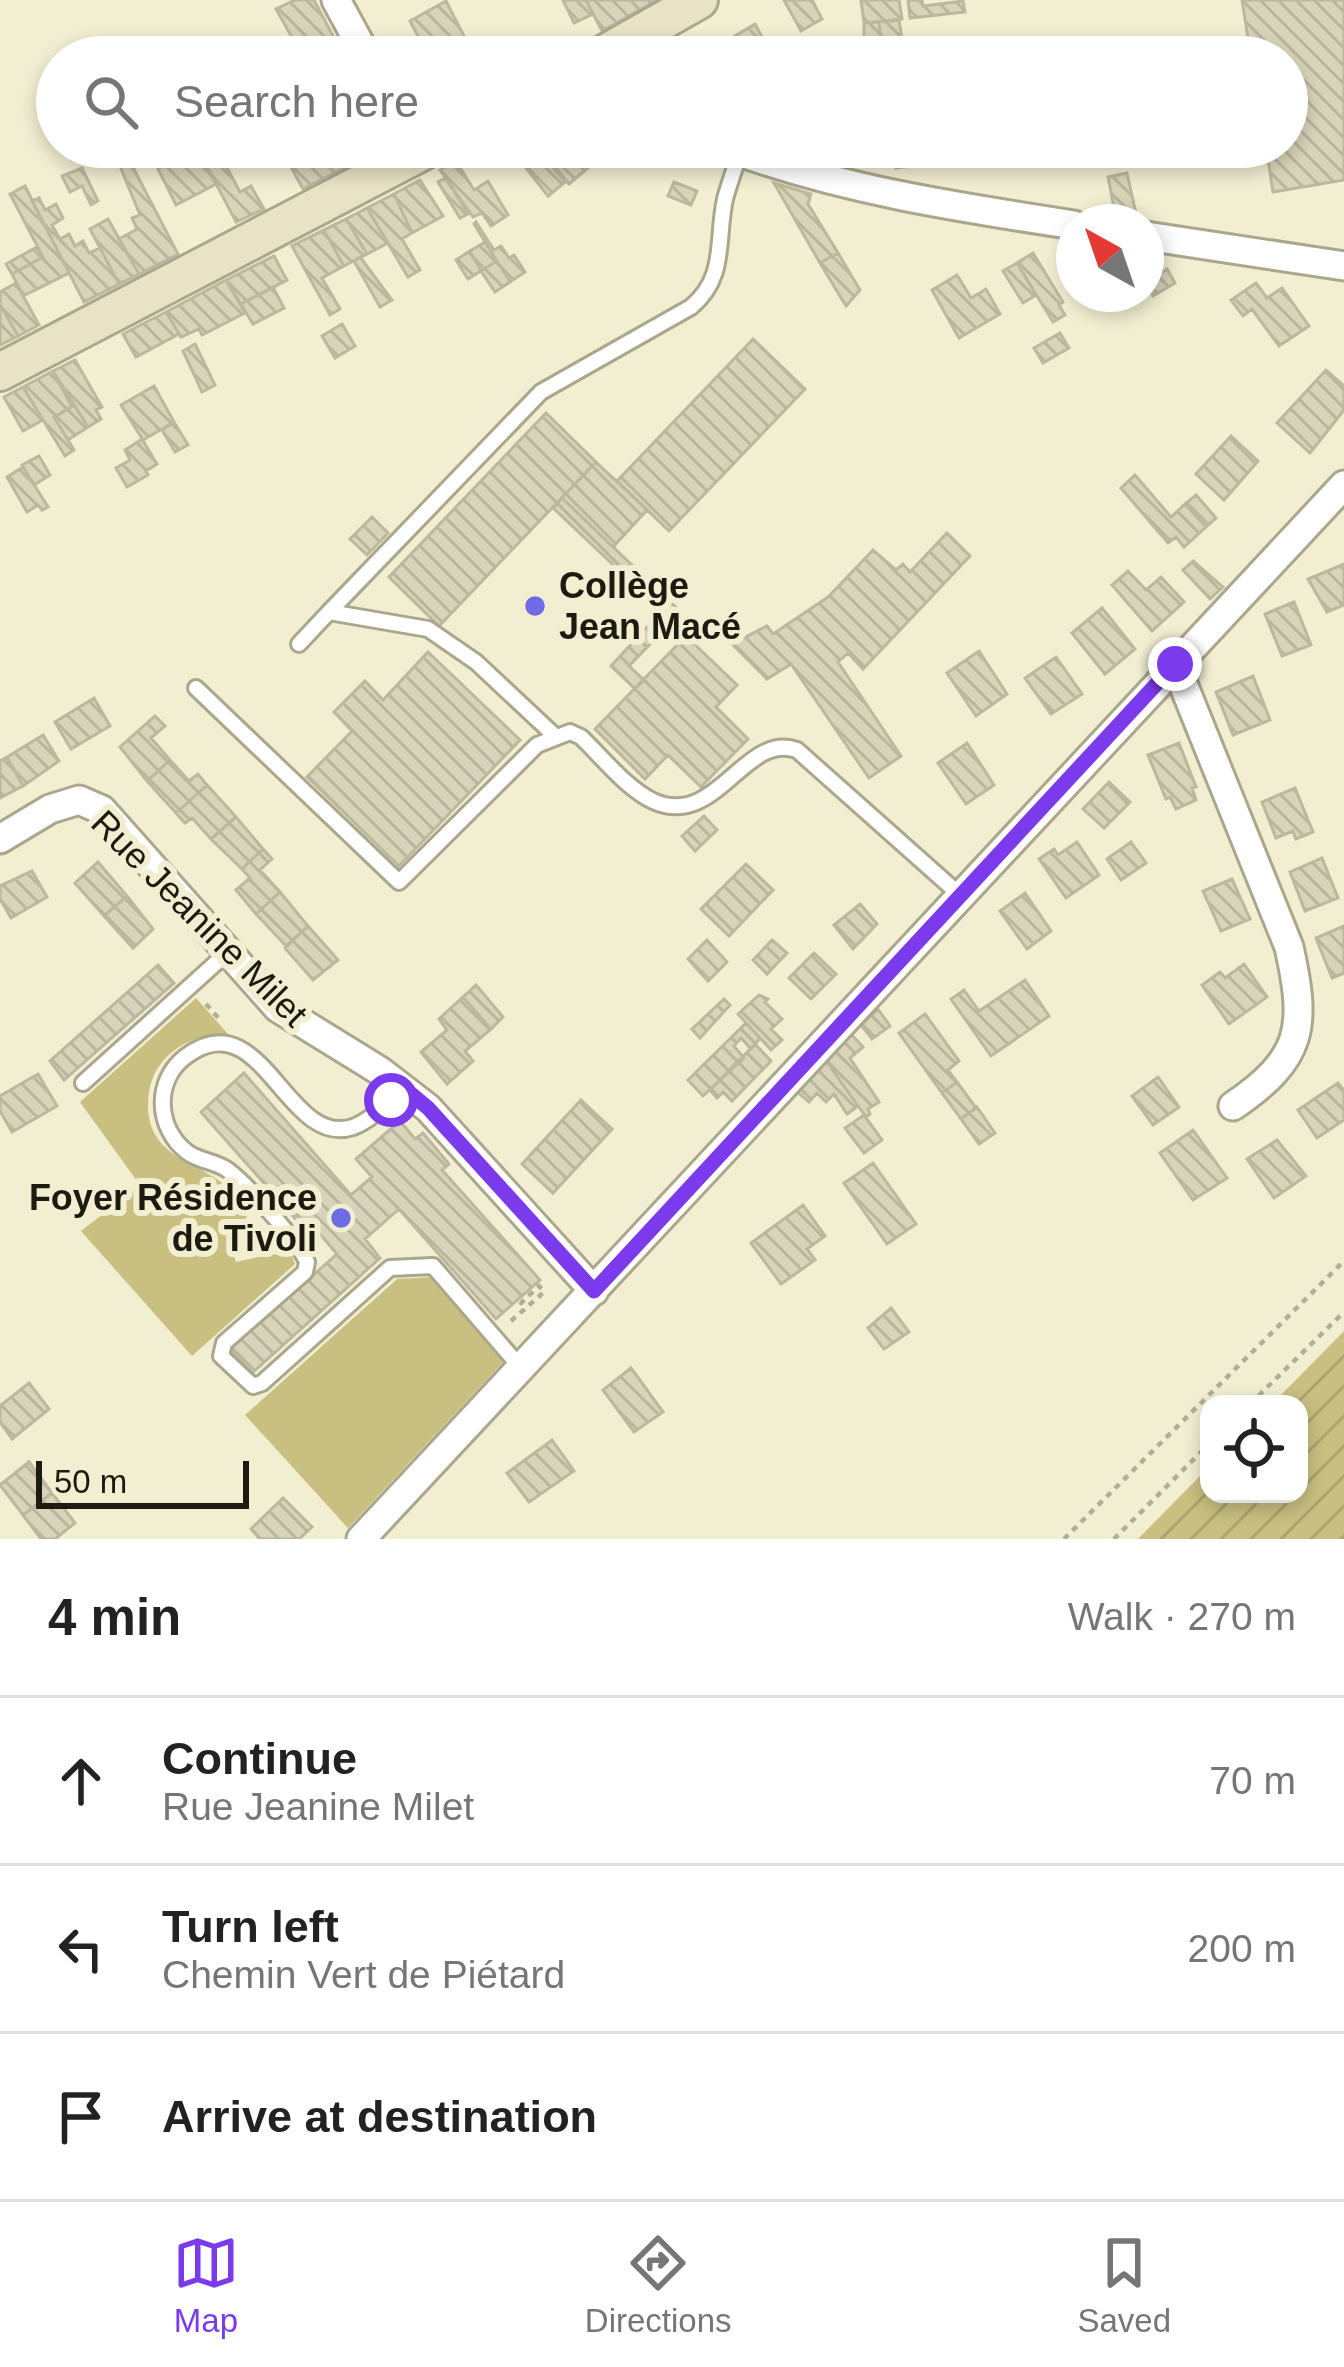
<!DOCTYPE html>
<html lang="en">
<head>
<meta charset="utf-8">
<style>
  body { margin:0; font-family:Arial,sans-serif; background:#f2f2f2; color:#222 }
  .controls { position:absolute; right:36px; bottom:36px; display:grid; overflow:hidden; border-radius:24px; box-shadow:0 6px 18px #0003 }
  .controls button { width:108px; height:108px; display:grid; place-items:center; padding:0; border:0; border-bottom:3px solid #e0e0e0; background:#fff; color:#222; font:60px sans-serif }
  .compass { position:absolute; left:1056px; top:204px; width:108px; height:108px; border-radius:50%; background:#fff; box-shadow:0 6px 18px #0003; rotate:320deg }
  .scale { position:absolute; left:36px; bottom:30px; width:213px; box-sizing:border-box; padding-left:12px; border:6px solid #1d1b11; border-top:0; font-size:33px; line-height:42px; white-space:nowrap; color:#1d1b11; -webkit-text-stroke:9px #f2eed2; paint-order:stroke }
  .stop { position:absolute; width:36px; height:36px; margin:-27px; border:9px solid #7c3aed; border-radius:50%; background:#fff }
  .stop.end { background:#7c3aed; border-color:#fff; box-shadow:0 3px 12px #0008 }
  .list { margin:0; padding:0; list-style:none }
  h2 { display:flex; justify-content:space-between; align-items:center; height:156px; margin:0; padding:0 48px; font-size:51px }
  h2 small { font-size:39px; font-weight:400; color:#767676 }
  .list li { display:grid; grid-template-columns:78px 1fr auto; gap:36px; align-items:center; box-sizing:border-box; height:168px; padding:0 48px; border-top:3px solid #e0e0e0 }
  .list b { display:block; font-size:45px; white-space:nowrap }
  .list p { margin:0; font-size:39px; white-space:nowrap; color:#767676 }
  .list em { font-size:39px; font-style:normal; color:#767676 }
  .icon { flex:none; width:66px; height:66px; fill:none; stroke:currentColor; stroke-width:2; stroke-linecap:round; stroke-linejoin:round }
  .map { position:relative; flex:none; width:1344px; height:1539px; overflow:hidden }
  .search { position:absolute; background:#fff; box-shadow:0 6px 18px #0003; left:36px; right:36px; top:36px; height:132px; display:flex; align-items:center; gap:30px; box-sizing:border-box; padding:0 42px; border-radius:66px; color:#767676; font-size:45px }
  .sheet { height:660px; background:#fff }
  nav { display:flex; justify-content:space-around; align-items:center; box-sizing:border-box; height:168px; border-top:3px solid #e0e0e0; background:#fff; font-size:33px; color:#767676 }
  nav a { display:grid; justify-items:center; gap:6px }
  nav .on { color:#7c3aed }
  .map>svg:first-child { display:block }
</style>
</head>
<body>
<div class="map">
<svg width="1344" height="1539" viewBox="0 0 1344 1539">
  <defs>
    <pattern id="garden-furrows" width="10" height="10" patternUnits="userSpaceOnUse" patternTransform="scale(3)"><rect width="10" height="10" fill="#c8bf80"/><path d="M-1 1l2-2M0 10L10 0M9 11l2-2" fill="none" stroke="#aba46e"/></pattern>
    <pattern id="building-back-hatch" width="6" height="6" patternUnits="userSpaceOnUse" patternTransform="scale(3)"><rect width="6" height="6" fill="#d8d4b9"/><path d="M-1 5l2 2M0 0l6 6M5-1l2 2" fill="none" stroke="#b9b59e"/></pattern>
  </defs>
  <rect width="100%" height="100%" fill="#f2eed2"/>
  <path fill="#c8bf80" d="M 196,998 L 228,1034 C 198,1035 172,1044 156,1071 C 150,1082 148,1094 148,1107 C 150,1167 215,1161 241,1202 C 253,1221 245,1237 233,1253 L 236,1262 L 271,1254 L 292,1256 L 295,1264 L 192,1356 L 81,1231 L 140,1185 L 80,1102 Z
    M 432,1277 L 504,1361 L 348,1528 L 245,1415 L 397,1279 Z"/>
  <path fill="url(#garden-furrows)" d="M 1344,1331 L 1344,1539 L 1138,1539 L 1209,1467 L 1209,1494 L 1299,1494 L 1299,1404 L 1272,1404 Z"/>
  <path fill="url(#building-back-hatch)" stroke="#bcb89d" stroke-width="3" d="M 295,0 L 314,0 L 333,36 L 310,47 L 303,36 L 294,41 L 276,9 Z
    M 563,0 L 586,0 L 593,14 L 574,23 Z
    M 586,0 L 654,0 L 655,1 L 602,31 Z
    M 784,0 L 812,0 L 822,19 L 801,31 Z
    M 861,0 L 899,0 L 902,19 L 864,23 Z
    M 908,0 L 922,0 L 923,6 L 963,1 L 965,12 L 910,18 Z
    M 1242,0 L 1344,0 L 1344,180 L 1273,192 L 1266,147 L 1287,147 L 1287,57 L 1251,57 Z
    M 446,1 L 464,36 L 428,55 L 410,21 Z
    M 899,20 L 903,45 L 881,48 L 879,22 Z
    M 879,22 L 882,57 L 864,57 L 864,23 Z
    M 755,24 L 773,57 L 728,57 L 721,44 Z
    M 701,39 L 710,57 L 671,57 L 671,55 Z
    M 180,147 L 197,147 L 216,184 L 176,205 L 158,169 L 178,158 L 174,150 Z
    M 197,147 L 216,147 L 240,192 L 251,186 L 264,209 L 236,222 Z
    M 289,147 L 360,147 L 365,157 L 303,189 L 282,151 Z
    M 523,147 L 536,147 L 565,182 L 548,196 L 519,159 L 527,153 Z
    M 539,147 L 566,147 L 570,153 L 575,150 L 589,167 L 569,184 Z
    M 827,147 L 864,147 L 865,158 L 827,157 Z
    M 893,147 L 941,147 L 943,162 L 896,168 Z
    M 124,150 L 178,254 L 139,274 L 119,239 L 137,229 L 132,218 L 140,215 L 115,154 Z
    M 456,161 L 474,190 L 488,181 L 508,215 L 491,226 L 482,213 L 473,217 L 440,170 Z
    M 82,168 L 98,201 L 91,205 L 82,186 L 70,192 L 62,176 Z
    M 1127,173 L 1135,209 L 1137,221 L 1116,218 L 1108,177 Z
    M 445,178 L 453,190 L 468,214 L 460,218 L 438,182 Z
    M 420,180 L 443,216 L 412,233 L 394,194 Z
    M 674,182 L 697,191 L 691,205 L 668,196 Z
    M 774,183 L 811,194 L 808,204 L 838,253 L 820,263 Z
    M 25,186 L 69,273 L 23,296 L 12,274 L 43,257 L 10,194 Z
    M 394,194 L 412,233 L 402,239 L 420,270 L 408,277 L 367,208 Z
    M 39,198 L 45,210 L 56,204 L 63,218 L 52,225 L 60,239 L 69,234 L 75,246 L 83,241 L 89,253 L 100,248 L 119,284 L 84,302 L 32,201 Z
    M 367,208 L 388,243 L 367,254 L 346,219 Z
    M 108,219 L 139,274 L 119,284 L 90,229 Z
    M 346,219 L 367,254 L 344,266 L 324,230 Z
    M 476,222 L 494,250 L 501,246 L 509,258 L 514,255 L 525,272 L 510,282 L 474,224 Z
    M 324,230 L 344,266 L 322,278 L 340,309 L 330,315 L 292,246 Z
    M 485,242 L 497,261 L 481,271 L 470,251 Z
    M 37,247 L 43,257 L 12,274 L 6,264 Z
    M 470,251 L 481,271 L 468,279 L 456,260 Z
    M 838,253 L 860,290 L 846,306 L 820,263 Z
    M 1033,253 L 1063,302 L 1059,305 L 1065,315 L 1053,322 L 1017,263 Z
    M 274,256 L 287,280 L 241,304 L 226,280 Z
    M 360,257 L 392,300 L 380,307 L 354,261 Z
    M 497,261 L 510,282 L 495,292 L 481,271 Z
    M 1017,263 L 1036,295 L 1023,303 L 1003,271 Z
    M 1167,269 L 1175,283 L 1153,296 L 1146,282 Z
    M 957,275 L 971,298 L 986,289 L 1000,314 L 959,338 L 932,290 Z
    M 226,280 L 245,313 L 202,335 L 199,329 L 181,337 L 166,312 Z
    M 16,283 L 39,325 L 18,336 L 0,304 L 0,292 Z
    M 1256,283 L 1267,298 L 1282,288 L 1309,326 L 1279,346 L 1252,309 L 1243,316 L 1231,300 Z
    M 273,287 L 284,308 L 253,324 L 241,304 Z
    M 0,304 L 18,336 L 0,345 Z
    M 166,312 L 179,334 L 136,357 L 123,334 Z
    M 342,324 L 355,346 L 335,358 L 322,336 Z
    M 1060,333 L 1069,348 L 1043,363 L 1034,348 Z
    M 753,339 L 805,389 L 669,531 L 617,481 Z
    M 195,344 L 215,385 L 202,392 L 183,351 Z
    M 75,360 L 102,407 L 96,410 L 101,419 L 88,427 L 53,371 Z
    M 1326,370 L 1344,386 L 1344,410 L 1310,453 L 1277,423 Z
    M 53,371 L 72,407 L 54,417 L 74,450 L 65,456 L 23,387 Z
    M 154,386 L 174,422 L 143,440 L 121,405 Z
    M 23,387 L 43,420 L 23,431 L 4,397 Z
    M 74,405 L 88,427 L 68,440 L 54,417 Z
    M 546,413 L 596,462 L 439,626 L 389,577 Z
    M 174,422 L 188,445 L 175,452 L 162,430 Z
    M 1231,436 L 1258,461 L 1224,500 L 1196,474 Z
    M 142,439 L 157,464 L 146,471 L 148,475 L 127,487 L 116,468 L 130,460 L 125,450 Z
    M 39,456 L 50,475 L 34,485 L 22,465 Z
    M 596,462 L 647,510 L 613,547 L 562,498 Z
    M 23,467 L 48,507 L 42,510 L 38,505 L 27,512 L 7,477 Z
    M 1135,475 L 1171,517 L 1185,504 L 1206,527 L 1184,547 L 1176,537 L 1168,543 L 1121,488 Z
    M 1196,495 L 1216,518 L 1206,527 L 1185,504 Z
    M 562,498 L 681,612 L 629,666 L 644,680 L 635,689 L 611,666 L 662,611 L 553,508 Z
    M 372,517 L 388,533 L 367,555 L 350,539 Z
    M 947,533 L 970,556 L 863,669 L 848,653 L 838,662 L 901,756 L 869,778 L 791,664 L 767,679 L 732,644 L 767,626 L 773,634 L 828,597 L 873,550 L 896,570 L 903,564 L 910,572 Z
    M 1193,561 L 1223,587 L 1210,599 L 1183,570 Z
    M 1344,564 L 1344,605 L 1327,612 L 1308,579 Z
    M 1128,571 L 1146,590 L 1161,577 L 1184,602 L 1152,631 L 1112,585 Z
    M 1294,602 L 1311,645 L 1282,656 L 1265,614 Z
    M 1102,608 L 1135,649 L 1105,674 L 1072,633 Z
    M 686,636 L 737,685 L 716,707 L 748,739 L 701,787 L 668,755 L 645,779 L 595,729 Z
    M 979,651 L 1007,694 L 976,716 L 947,673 Z
    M 428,652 L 520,740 L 399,866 L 307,777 L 352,731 L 334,712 L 365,681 L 383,700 Z
    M 1056,657 L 1082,694 L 1051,714 L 1025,678 Z
    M 1253,676 L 1270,720 L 1233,735 L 1216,692 Z
    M 94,698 L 110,726 L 71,749 L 55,722 Z
    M 155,716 L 165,726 L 151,738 L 170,760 L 147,781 L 120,747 Z
    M 43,735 L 59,761 L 23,786 L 7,757 Z
    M 967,743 L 994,785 L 966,804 L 938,763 Z
    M 1179,743 L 1196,787 L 1192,788 L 1196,800 L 1176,809 L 1170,797 L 1166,799 L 1148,755 Z
    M 7,757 L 23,786 L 0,798 L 0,761 Z
    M 170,760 L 189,781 L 198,774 L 207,785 L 176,813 L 147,781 Z
    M 1109,782 L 1130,802 L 1104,828 L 1083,809 Z
    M 207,785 L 236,817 L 211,839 L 192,818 L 185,823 L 176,813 Z
    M 1295,788 L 1313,832 L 1296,839 L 1293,831 L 1276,838 L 1262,802 Z
    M 704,816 L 717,830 L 695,851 L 682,836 Z
    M 236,817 L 263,849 L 242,869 L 211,839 Z
    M 1077,842 L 1099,875 L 1066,898 L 1039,859 L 1054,849 L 1058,855 Z
    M 1131,842 L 1146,863 L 1121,880 L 1107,859 Z
    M 263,849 L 272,859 L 260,870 L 280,892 L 256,914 L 236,890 L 250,878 L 242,869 Z
    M 1322,858 L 1338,898 L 1305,911 L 1290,872 Z
    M 98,862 L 127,896 L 104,916 L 75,883 Z
    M 746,864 L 773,890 L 729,936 L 701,909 Z
    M 32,871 L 47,897 L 11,918 L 0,899 L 0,886 Z
    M 1232,879 L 1250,919 L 1221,931 L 1203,891 Z
    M 280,892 L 308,926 L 286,946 L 256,914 Z
    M 1025,893 L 1051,931 L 1027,949 L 1000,911 Z
    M 127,896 L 153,929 L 133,948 L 104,916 Z
    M 860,904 L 877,924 L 853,949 L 834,925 Z
    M 308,926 L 338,960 L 313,980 L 285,948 Z
    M 1344,926 L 1344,973 L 1332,978 L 1316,938 Z
    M 707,940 L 727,962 L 708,981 L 688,959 Z
    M 772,940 L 787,953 L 767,974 L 753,960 Z
    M 814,953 L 836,974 L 811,999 L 789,978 Z
    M 1244,964 L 1267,997 L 1229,1024 L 1202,985 L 1220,972 L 1225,978 Z
    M 158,965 L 174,983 L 64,1080 L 50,1061 Z
    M 1025,980 L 1049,1016 L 991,1056 L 951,999 L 964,990 L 979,1011 Z
    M 476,985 L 503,1017 L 491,1029 L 463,997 Z
    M 759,995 L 768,999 L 765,1002 L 782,1019 L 771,1029 L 782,1040 L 771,1050 L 738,1014 Z
    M 463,997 L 491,1029 L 465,1051 L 473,1061 L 447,1084 L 421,1052 L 447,1030 L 439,1019 Z
    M 724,999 L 730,1005 L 700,1038 L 692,1029 Z
    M 878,1009 L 890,1026 L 872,1039 L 861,1025 Z
    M 925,1014 L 959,1061 L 948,1070 L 957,1082 L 942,1093 L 899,1033 Z
    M 746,1023 L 760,1038 L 751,1049 L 741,1038 L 734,1046 L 744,1058 L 703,1096 L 688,1080 Z
    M 851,1034 L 863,1047 L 850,1058 L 879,1102 L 868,1109 L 870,1114 L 866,1117 L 824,1058 Z
    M 755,1044 L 771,1061 L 732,1101 L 723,1092 L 717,1098 L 710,1090 Z
    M 824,1058 L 858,1106 L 847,1114 L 834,1094 L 826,1102 L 817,1093 L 809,1102 L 795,1090 Z
    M 244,1073 L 351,1195 L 372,1177 L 356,1159 L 400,1121 L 415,1139 L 423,1133 L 449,1164 L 442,1170 L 540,1280 L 496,1319 L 399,1209 L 365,1239 L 380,1258 L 252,1373 L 230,1349 L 337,1254 L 314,1227 L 308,1233 L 201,1112 Z
    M 38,1074 L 57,1106 L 12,1132 L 0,1111 L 0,1096 Z
    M 1158,1077 L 1179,1107 L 1153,1125 L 1132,1096 Z
    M 957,1082 L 976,1108 L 961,1119 L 942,1093 Z
    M 1338,1083 L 1344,1091 L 1344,1120 L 1317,1138 L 1298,1110 Z
    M 581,1100 L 612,1129 L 553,1193 L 522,1164 Z
    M 977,1107 L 995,1133 L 979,1144 L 961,1119 Z
    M 864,1115 L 882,1140 L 864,1153 L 845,1128 Z
    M 1193,1130 L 1227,1178 L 1193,1200 L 1160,1153 Z
    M 1277,1140 L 1306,1176 L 1274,1198 L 1247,1159 Z
    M 873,1163 L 916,1224 L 887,1244 L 844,1183 Z
    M 803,1205 L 825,1236 L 807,1249 L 815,1260 L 781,1284 L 751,1243 Z
    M 891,1308 L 909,1332 L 884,1349 L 868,1328 Z
    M 631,1368 L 663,1412 L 634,1432 L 603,1390 Z
    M 29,1383 L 49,1409 L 12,1439 L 0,1422 L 0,1406 Z
    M 552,1440 L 574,1471 L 529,1502 L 507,1473 Z
    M 29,1462 L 52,1493 L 23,1515 L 0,1485 Z
    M 52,1493 L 75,1523 L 55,1539 L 41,1539 L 23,1515 Z
    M 283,1498 L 312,1527 L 299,1539 L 260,1539 L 251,1529 Z"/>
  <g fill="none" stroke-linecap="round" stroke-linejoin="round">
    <g stroke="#aba78d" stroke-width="20">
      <path id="lane" d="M 329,612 L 541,392 L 691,307 C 727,277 716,241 725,199 C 729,184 735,168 740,152
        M 299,644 L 329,612 L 428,629 L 476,662 L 555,736
        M 196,688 L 399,882 L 537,745 L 570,732 L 581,737 C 602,757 626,788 653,801 C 716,830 745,731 797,750 L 960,895
        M 83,1083 L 228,952
        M 404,1088 C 389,1101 372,1120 353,1127 C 286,1149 262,998 185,1057 C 154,1081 156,1128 187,1152 C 200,1162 217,1161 229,1171 C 247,1185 299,1242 307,1262 L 305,1272 L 224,1343 L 221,1356 L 253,1386 L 262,1383 L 390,1268 L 433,1266 L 521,1368"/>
    </g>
    <g stroke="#aba78d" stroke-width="33">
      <path id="street" d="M 336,0 L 367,57
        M 726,147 C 838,189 956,207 1074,225
        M 1146,236 L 1344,266
        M 1175,664 L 1289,947 C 1307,1028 1303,1058 1233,1106
        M 0,839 L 50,809 L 79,800 L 102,810 L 278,1008 L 380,1071 L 428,1108 L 594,1291
        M 361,1539 L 1344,485"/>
    </g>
    <g stroke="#aba78d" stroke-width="42">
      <path id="secondary" d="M 599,57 L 699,0
        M 0,372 L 431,147"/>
    </g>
    <path stroke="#b1ad97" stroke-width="4.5" stroke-dasharray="6 6" stroke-linecap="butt" d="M 206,1004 L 222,1022
      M 511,1321 L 544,1292 L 539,1286 L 521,1303 L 518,1300
      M 1250,1404 L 1344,1312
      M 1064,1539 L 1344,1261
      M 1114,1539 L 1209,1444"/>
    <use href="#lane" stroke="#fff" stroke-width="14"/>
    <use href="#street" stroke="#fff" stroke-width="27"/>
    <use href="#secondary" stroke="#e8e3c5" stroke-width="36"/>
  </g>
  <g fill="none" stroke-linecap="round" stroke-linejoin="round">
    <path stroke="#7c3aed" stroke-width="15" d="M 391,1100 L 404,1088 L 428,1108 L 594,1291 L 1175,664"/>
  </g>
  <g fill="#6e6be6" stroke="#f2eed2" stroke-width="4.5">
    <circle cx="535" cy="606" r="12"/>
    <circle cx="341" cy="1218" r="12"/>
  </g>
  <g text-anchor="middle" stroke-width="12" stroke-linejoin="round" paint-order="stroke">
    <g font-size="36" font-weight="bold" fill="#1d1b11" stroke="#f2eed2" text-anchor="start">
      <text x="559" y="598">Collège<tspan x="559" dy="41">Jean Macé</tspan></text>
      <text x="317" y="1210" text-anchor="end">Foyer Résidence<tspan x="317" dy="41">de Tivoli</tspan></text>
    </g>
    <g font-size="36" fill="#1d1b11" stroke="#f2eed2">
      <text transform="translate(200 918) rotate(45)" y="13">Rue Jeanine Milet</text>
    </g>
  </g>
</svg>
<div class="controls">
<button><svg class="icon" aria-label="locate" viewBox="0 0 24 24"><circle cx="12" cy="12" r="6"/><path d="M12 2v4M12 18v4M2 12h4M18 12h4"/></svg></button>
</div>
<svg class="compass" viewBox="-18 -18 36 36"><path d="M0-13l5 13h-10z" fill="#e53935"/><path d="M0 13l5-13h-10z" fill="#767676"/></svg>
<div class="scale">50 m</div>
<div class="stop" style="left:391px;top:1100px"></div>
<div class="stop end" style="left:1175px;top:664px"></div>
<div class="search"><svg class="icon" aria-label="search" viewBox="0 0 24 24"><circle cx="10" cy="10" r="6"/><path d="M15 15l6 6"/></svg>Search here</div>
</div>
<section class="sheet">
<h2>4 min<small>Walk · 270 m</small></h2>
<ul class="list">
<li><svg class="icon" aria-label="ahead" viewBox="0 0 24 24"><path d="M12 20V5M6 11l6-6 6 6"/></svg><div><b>Continue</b><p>Rue Jeanine Milet</p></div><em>70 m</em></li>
<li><svg class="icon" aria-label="left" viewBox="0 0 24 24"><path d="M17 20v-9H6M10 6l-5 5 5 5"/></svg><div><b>Turn left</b><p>Chemin Vert de Piétard</p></div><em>200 m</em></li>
<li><svg class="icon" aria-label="arrive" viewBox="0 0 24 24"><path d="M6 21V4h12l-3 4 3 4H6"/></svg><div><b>Arrive at destination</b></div></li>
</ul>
</section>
<nav>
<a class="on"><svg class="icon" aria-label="map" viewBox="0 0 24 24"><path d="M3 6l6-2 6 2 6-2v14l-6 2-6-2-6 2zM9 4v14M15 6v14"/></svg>Map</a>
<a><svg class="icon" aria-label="directions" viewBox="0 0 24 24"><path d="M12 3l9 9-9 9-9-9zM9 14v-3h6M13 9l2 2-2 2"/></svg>Directions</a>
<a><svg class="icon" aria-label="saved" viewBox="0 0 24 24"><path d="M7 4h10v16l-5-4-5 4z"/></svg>Saved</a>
</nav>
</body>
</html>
